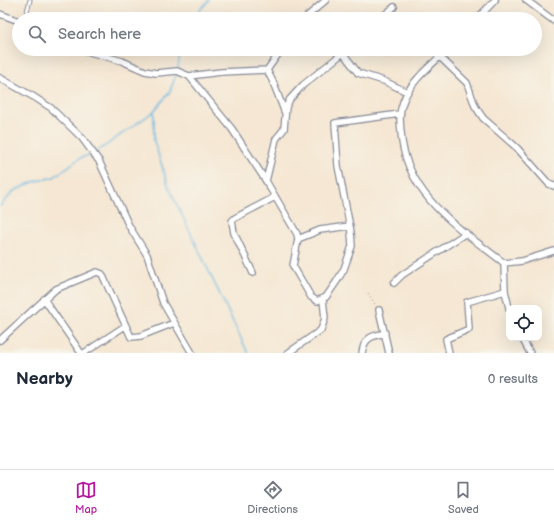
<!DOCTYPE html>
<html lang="en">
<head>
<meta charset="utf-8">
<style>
  body { margin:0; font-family:"Balsamiq Sans",sans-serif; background:#f2f2f3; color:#1f2937 }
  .controls { position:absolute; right:12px; bottom:12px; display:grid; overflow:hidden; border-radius:8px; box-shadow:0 4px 16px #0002 }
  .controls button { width:36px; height:36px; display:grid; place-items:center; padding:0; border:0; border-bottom:1px solid #e0e1e3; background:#fff; color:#1f2937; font:20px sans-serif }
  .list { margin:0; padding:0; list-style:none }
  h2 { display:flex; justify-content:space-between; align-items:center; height:52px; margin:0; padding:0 16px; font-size:17px }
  h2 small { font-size:13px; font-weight:400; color:#747a83 }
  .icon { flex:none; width:22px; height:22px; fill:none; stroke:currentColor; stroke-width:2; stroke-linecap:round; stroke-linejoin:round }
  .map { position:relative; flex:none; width:554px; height:353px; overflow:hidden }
  .search { position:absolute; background:#fff; box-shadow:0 4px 16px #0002; left:12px; right:12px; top:12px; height:44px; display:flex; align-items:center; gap:10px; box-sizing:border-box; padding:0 14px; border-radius:22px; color:#747a83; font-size:15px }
  .sheet { height:116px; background:#fff }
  nav { display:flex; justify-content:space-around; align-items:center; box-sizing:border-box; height:56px; border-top:1px solid #e0e1e3; background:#fff; font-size:11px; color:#747a83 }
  nav a { display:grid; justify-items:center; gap:2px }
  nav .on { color:#b5179e }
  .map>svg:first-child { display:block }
</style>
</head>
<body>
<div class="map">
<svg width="554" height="353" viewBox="0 0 554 353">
  <rect width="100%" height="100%" fill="#f7f3e8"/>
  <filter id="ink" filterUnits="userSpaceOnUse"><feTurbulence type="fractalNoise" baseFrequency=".025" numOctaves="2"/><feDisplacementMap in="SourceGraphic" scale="8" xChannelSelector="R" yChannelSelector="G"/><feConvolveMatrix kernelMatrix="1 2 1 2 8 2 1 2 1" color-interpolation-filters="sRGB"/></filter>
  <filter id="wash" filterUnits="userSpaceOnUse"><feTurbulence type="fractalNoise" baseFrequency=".012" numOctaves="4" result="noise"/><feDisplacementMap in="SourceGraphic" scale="16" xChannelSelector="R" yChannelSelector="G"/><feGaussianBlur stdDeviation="0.9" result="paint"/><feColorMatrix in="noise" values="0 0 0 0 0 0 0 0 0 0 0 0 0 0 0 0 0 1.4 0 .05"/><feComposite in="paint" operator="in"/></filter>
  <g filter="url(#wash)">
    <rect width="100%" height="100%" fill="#f5e7d3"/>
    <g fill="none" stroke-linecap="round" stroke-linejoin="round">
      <path stroke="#68bae4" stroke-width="1.5" d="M 192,19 L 209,0
        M 178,69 L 180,49
        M 154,111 L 154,141 L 169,188 L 248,353
        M 95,153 L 153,112 L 169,93 L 177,73
        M 0,206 L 14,191 L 33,182 L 54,177 L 80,158 L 92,154"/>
    </g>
  </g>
  <g filter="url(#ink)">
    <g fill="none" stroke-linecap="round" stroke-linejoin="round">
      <g stroke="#888b98" stroke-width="5">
        <path id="lane" d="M 25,19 L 30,0"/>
      </g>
      <g stroke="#888b98" stroke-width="8">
        <path id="street" d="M 526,0 L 554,21
          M 0,14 L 19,21
          M 304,19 L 326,0
          M 380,19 L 394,7
          M 477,19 L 495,0
          M 79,49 L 122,61 L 145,71 L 156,73 L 177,71 L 189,76 L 232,129 L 266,181 L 297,234 L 298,239 L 293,266 L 311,297 L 317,301 L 326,297 L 337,281 L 344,269 L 352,246 L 351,232 L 338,166 L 335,123 L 400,114
          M 448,49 C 433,64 410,81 403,102 C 399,112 400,122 401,132 C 405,195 458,227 504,263 L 522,261 L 554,251
          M 343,53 L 358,73 L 384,81 L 407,92
          M 440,57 L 467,83 L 475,106 L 483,118 L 517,148 L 549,184 L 554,186
          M 267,70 L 273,82 L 285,113
          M 189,76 L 221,72 L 267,70 L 282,49
          M 0,78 L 34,97 L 51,108 L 82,138 L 99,161 L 129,226 L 147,255 L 163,303 L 192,353
          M 266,181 L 276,139 L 284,129 L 286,107 L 290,99 L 303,85 L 348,49
          M 298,239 L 320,230 L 350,226
          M 504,263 L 505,291 L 509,308
          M 253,273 L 234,233 L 232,221 L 235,218 L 275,197
          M 394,283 L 402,275 L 466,233
          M 44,299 L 81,353
          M 379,310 L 389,353
          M 522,338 L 530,353
          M 0,340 L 56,289 L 97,272 L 102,274 L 131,337 L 141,336 L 174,323
          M 84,353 L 125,326
          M 288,353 L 321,330 L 325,318 L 323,300
          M 362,353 C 364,338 371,336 385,333
          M 449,353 L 446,339 L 469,329 L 467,302 L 505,291"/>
      </g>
      <path stroke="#888b98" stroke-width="1" stroke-dasharray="1 3" stroke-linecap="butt" d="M 368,293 L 376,306"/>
      <use href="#lane" stroke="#fff" stroke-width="3"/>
      <use href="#street" stroke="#fff" stroke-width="5.5"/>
    </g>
  </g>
</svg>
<div class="controls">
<button><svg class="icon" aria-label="locate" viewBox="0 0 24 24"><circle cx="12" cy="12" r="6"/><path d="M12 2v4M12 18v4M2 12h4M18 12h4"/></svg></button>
</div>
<div class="search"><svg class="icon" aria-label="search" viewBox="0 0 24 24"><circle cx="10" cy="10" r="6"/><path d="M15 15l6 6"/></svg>Search here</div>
</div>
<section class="sheet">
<h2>Nearby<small>0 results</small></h2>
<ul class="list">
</ul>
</section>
<nav>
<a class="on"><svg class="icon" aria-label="map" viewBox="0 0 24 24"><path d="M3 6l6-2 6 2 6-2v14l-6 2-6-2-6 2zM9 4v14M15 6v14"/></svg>Map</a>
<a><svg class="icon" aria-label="directions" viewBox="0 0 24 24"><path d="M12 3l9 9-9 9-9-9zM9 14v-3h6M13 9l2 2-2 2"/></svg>Directions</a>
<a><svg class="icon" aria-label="saved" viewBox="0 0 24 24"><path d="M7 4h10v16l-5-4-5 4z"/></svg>Saved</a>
</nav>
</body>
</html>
